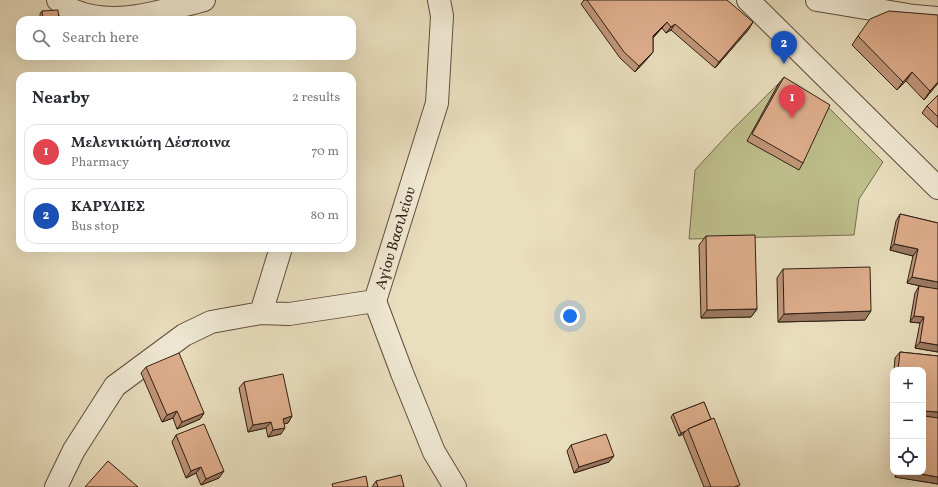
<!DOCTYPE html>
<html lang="en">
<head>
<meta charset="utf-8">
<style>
  body { margin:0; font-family:Vollkorn,serif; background:#f2f2f3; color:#2b2b33 }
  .controls { position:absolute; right:12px; bottom:12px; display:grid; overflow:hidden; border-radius:8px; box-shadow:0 4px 16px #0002 }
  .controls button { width:36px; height:36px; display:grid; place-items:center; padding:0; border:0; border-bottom:1px solid #e1e1e2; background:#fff; color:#2b2b33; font:20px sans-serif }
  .you { position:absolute; left:570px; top:316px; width:14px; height:14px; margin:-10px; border:3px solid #fff; border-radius:50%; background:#1a73e8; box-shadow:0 0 0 6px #1a73e833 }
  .badge { display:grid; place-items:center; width:26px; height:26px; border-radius:50%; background:#111827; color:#fff; font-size:13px; font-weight:700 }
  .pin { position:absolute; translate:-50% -33px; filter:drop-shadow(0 1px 2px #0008) }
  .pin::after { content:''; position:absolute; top:21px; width:14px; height:12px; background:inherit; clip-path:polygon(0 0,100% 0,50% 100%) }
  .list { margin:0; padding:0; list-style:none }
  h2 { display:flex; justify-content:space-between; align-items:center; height:52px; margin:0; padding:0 16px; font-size:17px }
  h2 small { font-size:13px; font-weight:400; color:#7c7c81 }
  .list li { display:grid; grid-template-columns:26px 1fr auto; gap:12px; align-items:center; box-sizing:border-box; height:56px; margin:0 8px 8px; padding:0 8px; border:1px solid #e1e1e2; border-radius:12px }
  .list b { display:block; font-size:15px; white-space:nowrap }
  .list p { margin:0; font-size:13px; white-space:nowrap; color:#7c7c81 }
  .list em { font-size:13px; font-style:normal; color:#7c7c81 }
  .icon { flex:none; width:22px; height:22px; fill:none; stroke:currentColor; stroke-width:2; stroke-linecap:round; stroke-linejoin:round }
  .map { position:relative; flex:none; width:938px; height:487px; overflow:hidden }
  .search { position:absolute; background:#fff; box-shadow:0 4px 16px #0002; left:16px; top:16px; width:340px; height:44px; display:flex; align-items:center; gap:10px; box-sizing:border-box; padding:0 14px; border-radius:12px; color:#7c7c81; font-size:15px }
  .panel { position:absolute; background:#fff; box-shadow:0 4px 16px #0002; left:16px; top:72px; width:340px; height:180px; border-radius:12px }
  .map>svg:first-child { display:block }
</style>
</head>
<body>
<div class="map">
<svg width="938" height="487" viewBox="0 0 938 487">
  <rect width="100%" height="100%" fill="#e9debe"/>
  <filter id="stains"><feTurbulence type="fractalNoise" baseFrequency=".005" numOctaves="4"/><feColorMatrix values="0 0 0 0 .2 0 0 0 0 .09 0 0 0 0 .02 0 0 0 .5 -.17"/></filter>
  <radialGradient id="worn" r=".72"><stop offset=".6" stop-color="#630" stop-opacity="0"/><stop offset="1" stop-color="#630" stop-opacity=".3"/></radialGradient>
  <path fill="#bebf8c" stroke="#766e50" d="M 779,83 L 748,141 L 825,111 L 829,108 L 883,162 L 859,199 L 854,235 L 689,239 L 695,170 L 732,130 Z"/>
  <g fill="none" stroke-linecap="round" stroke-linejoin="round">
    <g stroke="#5e4e3e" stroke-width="24">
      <path id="minor" d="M 58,0 C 62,3 66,7 70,9 C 113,29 161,11 204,0
        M 439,0 L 442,16 L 437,103 L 375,301 L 402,373 L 434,452 L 455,487
        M 748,0 L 938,188
        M 817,0 L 914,16 L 938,18
        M 261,313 L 280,251
        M 56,487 L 74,450 L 115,386 L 184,335 L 211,322 L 261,313 L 289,314 L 375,301"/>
    </g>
    <use href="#minor" stroke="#f1ead5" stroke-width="22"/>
  </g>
  <path fill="#c09679" stroke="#2f1e14" d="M 584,0 L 727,0 L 749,29 L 715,68 L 671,30 L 666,33 L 662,28 L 653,38 L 653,52 L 648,58 L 635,72 L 620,58 L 581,4 Z
    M 42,11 L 59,20 L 40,20 L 40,14 Z
    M 858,36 L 938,83 L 924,100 L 906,81 L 897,90 L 852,45 Z
    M 784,77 L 803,163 L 799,170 L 747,141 L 779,83 Z
    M 938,95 L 938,128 L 922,113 L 927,106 Z
    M 900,214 L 938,223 L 938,352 L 915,348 L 920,323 L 910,322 L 915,293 L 919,286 L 931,288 L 907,283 L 913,256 L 890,250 L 896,221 Z
    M 706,236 L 757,309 L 751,317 L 701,318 L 699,245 Z
    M 783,269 L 865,320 L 778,322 L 777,278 Z
    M 900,352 L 938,356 L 938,484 L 895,477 L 896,472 L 923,472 L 923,419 L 924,418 L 923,418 L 923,370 L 894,370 L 895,358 Z
    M 146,367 L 204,413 L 200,419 L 177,429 L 173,418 L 162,422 L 141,373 Z
    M 244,382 L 292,416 L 288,423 L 284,424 L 281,434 L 268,437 L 266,428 L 248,432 L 239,388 Z
    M 704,402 L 738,487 L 704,487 L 683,435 L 683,434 L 679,436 L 671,417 L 673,414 Z
    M 176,435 L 219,478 L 201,485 L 196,473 L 186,478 L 172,442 Z
    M 571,445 L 609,462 L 574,473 L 567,451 Z
    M 376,481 L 404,487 L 372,487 Z"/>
  <path fill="#9c7a63" stroke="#2f1e14" d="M 667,22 L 662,28 L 648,42 L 653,36 Z
    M 753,22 L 749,29 L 715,68 L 719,62 Z
    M 675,24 L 671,30 L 666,33 L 671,27 Z
    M 653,52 L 648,58 L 635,72 L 639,66 Z
    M 912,72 L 906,81 L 897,90 L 903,82 Z
    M 938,82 L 938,83 L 924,100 L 930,91 Z
    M 894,244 L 918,249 L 913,256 L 890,250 Z
    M 912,277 L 938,282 L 938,290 L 907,283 Z
    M 757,309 L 751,317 L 701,318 L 707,310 Z
    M 871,311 L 865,320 L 778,322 L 784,314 Z
    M 914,316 L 924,317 L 920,323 L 910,322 Z
    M 920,342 L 938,345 L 938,352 L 915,348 Z
    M 177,411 L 173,418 L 162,422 L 167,415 Z
    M 923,411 L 938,412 L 938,419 L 925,416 L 924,418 L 923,418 Z
    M 204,413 L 200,419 L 177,429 L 182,422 Z
    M 292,416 L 288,423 L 279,425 L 283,419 Z
    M 271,422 L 266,428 L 248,432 L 253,425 Z
    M 285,428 L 281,434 L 268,437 L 273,430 Z
    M 686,431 L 683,434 L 679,436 L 681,433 Z
    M 614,456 L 609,462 L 574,473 L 579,467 Z
    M 201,467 L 196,473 L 186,478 L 191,471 Z
    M 224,471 L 219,478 L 201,485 L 206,479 Z
    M 898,472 L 909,472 L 938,477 L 938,484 L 895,477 Z"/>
  <path fill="#dfae8d" stroke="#2f1e14" d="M 587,0 L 727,0 L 753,22 L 719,62 L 675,24 L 671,27 L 667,22 L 653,36 L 653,52 L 639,66 L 624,52 Z
    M 58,10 L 59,20 L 43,20 L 42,11 Z
    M 889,11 L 938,15 L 938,82 L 930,91 L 912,72 L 903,82 L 858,36 L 870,19 Z
    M 784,77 L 830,105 L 803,163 L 752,134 Z
    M 938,95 L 938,117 L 927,106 Z
    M 900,214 L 938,223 L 938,282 L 912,277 L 918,249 L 894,244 Z
    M 755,235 L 757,309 L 707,310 L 706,236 Z
    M 870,267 L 871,311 L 784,314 L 783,269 Z
    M 919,286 L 938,289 L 938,345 L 920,342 L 924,317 L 914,316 Z
    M 900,352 L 938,356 L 938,412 L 923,411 L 923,370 L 898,370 Z
    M 179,353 L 204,413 L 182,422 L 177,411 L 167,415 L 146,367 Z
    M 283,374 L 292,416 L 283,419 L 285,428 L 273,430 L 271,422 L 253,425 L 244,382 Z
    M 704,402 L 711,419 L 688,429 L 686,431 L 681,433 L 673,414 Z
    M 925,416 L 938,418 L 938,477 L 909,472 L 923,472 L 923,428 Z
    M 714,418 L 740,485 L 734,487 L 711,487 L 688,429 Z
    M 204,424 L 224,471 L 206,479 L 201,467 L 191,471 L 176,435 Z
    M 606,434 L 614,456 L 579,467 L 571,445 Z
    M 108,461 L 138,487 L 85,487 Z
    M 401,475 L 404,487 L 378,487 L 376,481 Z
    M 366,476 L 368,487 L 333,487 L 332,484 Z"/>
  <g text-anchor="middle" stroke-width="3" stroke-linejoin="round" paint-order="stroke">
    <g font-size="15" fill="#2f1e14" stroke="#f1ead5">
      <text transform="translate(395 238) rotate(-73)" y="5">Αγίου Βασιλείου</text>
    </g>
  </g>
  <rect width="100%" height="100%" filter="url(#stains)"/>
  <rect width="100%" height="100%" fill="url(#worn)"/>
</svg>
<div class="controls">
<button>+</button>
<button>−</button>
<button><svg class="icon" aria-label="locate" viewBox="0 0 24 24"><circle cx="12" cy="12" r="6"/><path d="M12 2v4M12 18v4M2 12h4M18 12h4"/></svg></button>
</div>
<div class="you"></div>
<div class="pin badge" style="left:792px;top:118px;background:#e0444e">1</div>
<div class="pin badge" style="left:784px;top:64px;background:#1a4fb4">2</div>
<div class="search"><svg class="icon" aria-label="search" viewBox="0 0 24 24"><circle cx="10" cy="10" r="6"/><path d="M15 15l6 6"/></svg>Search here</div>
<section class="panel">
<h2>Nearby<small>2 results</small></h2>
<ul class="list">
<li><span class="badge" style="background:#e0444e">1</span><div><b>Μελενικιώτη Δέσποινα</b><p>Pharmacy</p></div><em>70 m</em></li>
<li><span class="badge" style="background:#1a4fb4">2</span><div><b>ΚΑΡΥΔΙΕΣ</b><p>Bus stop</p></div><em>80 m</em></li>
</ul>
</section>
</div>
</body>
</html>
